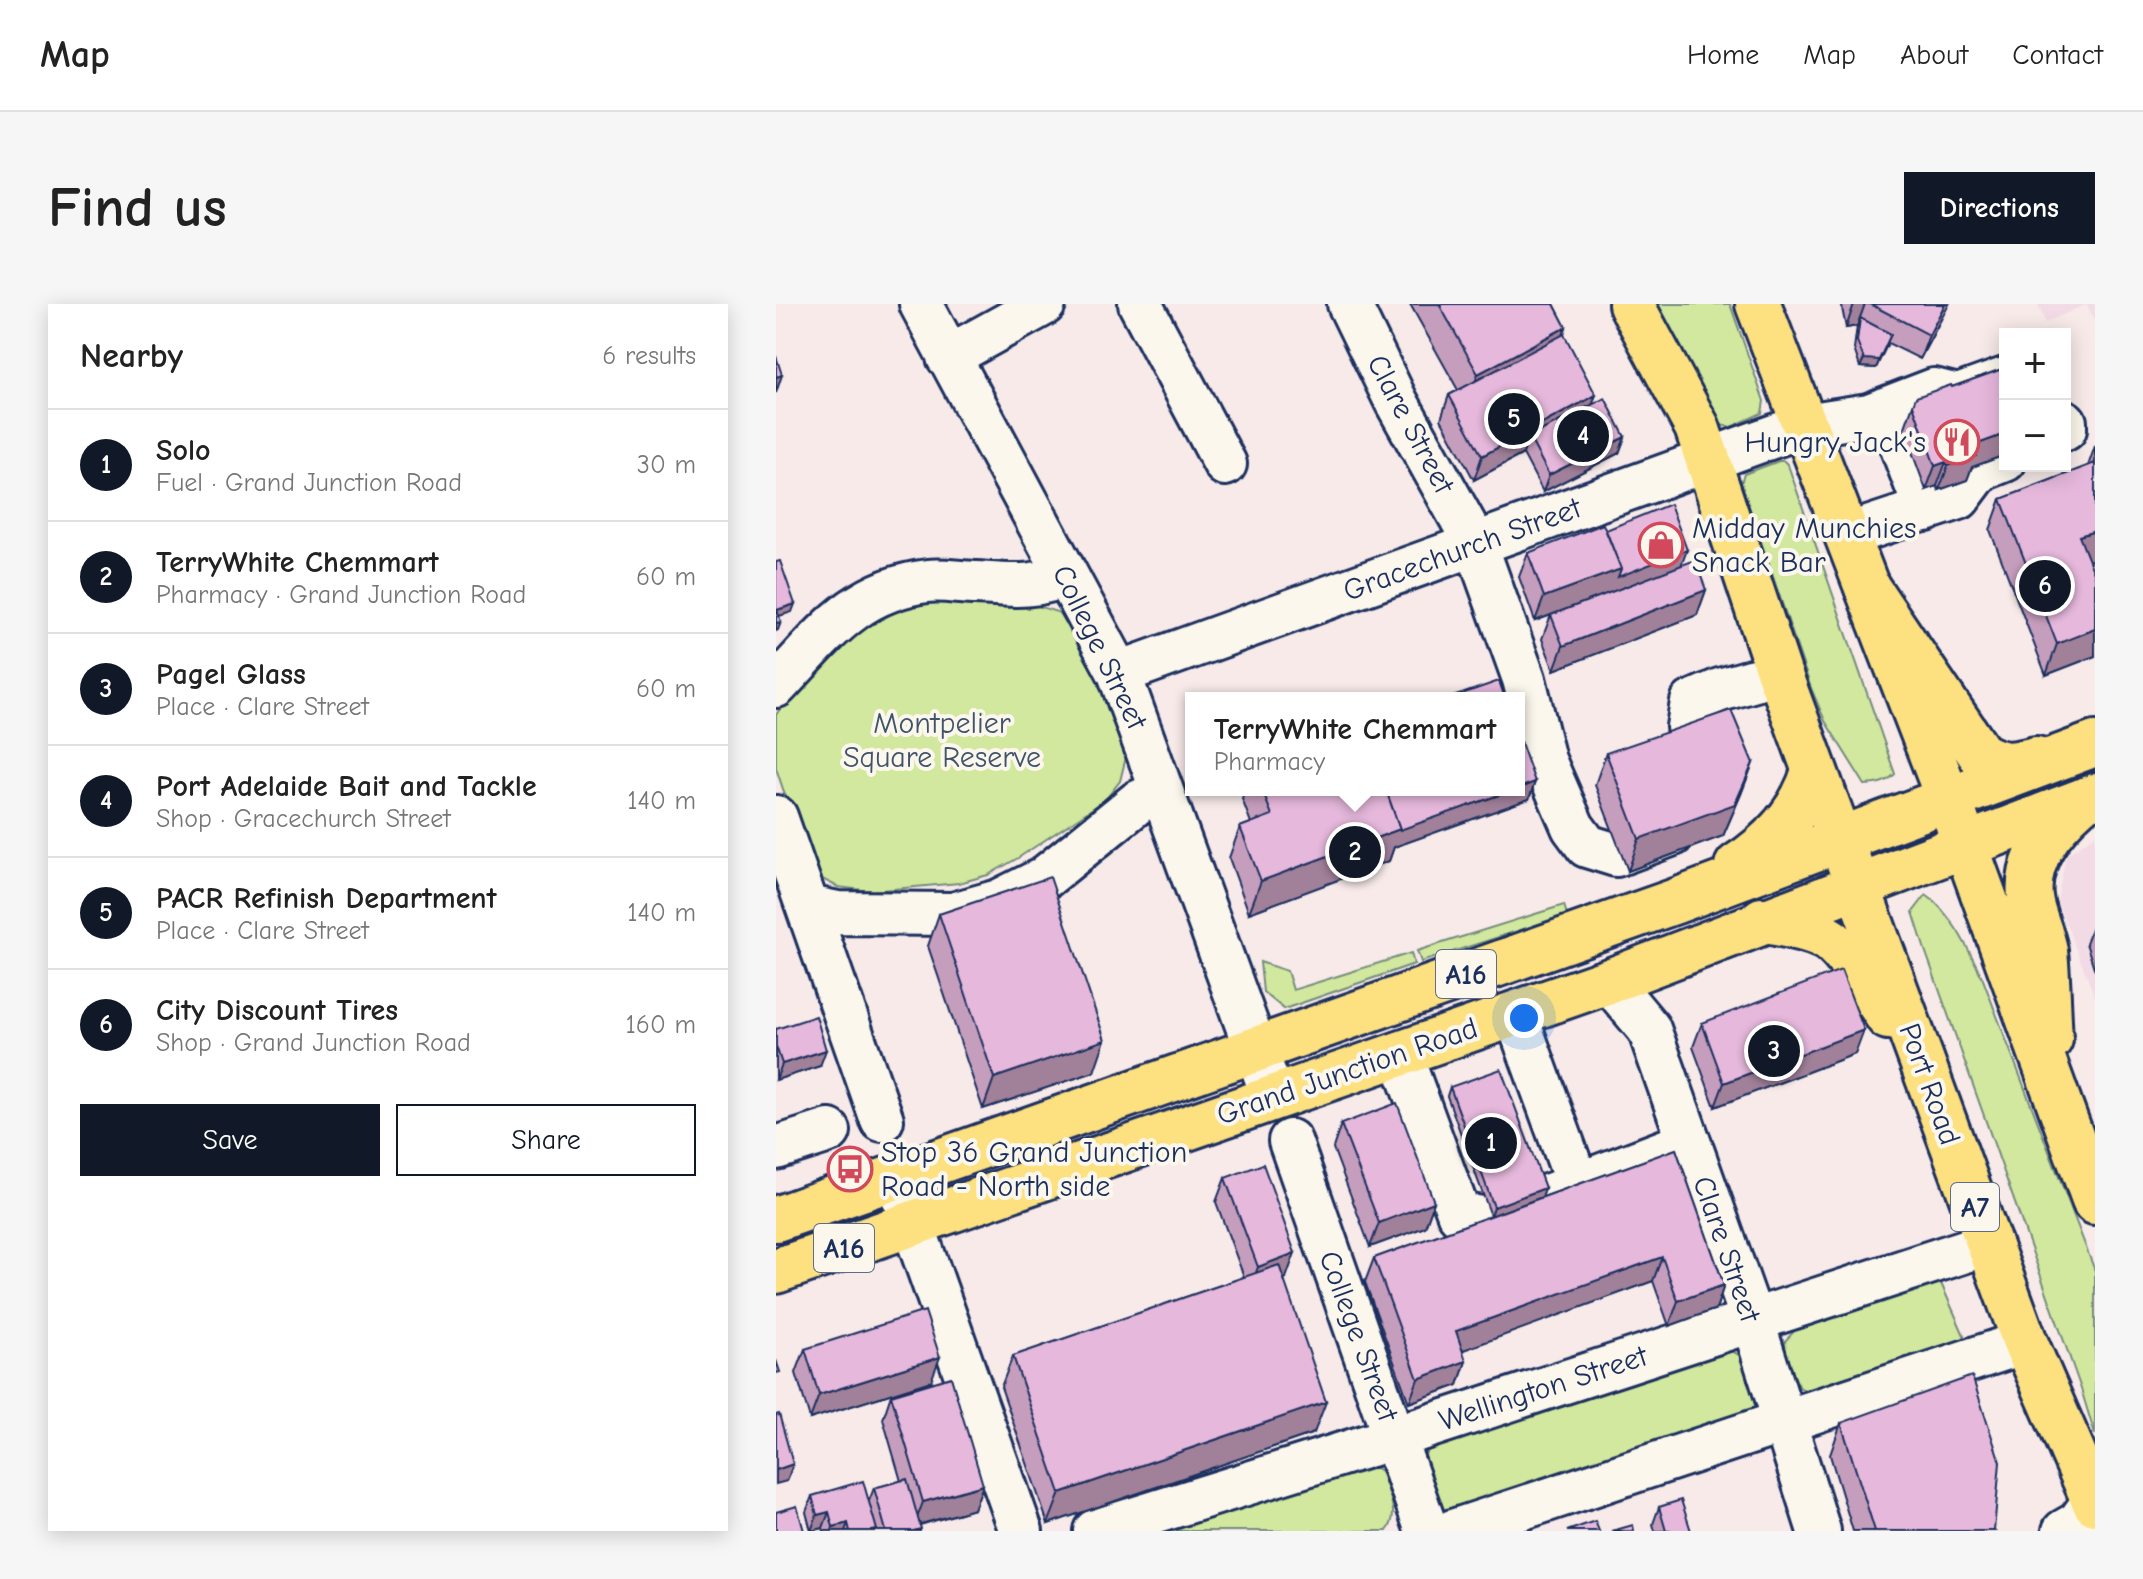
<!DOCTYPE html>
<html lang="en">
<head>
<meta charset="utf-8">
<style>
  body { margin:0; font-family:"Comic Neue",sans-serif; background:#f6f6f6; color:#222 }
  .controls { position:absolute; right:24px; top:24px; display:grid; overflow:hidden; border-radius:0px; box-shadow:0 4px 20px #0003 }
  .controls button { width:72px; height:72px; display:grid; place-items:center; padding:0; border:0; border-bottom:2px solid #e0e0e0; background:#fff; color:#222; font:40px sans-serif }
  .you { position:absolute; left:748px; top:714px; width:28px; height:28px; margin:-20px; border:6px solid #fff; border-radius:50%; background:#1a73e8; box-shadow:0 0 0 12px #1a73e833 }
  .badge { display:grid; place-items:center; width:52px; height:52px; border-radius:50%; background:#111827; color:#fff; font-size:26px; font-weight:700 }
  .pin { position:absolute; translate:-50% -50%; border:4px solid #fff; box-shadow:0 2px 8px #0006 }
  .popup { position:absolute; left:409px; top:388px; width:340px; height:104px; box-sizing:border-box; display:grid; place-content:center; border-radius:0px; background:#fff; filter:drop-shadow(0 2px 6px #0005); font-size:26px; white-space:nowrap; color:#767676 }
  .popup b { font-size:30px; color:#222 }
  .popup::after { content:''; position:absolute; left:50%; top:100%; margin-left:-16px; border:16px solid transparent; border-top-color:#fff }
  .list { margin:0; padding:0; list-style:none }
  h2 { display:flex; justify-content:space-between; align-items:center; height:104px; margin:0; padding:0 32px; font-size:34px }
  h2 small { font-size:26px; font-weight:400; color:#767676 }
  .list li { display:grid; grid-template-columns:52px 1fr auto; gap:24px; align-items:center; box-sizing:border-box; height:112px; padding:0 32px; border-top:2px solid #e0e0e0 }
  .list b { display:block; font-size:30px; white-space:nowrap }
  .list p { margin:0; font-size:26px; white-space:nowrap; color:#767676 }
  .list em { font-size:26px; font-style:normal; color:#767676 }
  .actions { display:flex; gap:16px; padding:24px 32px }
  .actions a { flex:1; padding:18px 0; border:2px solid #111827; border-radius:0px; text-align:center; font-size:28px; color:#111827 }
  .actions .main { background:#111827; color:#fff }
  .map { position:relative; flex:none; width:1319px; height:1227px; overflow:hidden; border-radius:0px }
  header { display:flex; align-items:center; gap:48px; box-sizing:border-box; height:112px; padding:0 40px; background:#fff; border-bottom:2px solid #e0e0e0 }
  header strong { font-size:38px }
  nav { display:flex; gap:44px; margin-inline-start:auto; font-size:28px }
  .intro { display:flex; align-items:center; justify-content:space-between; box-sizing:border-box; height:192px; padding:0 48px }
  h1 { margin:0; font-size:56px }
  .button { padding:20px 36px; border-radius:0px; background:#111827; color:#fff; font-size:28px; font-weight:700 }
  main { display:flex; gap:48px; padding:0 48px }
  aside { flex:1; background:#fff; border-radius:0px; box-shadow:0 4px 20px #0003 }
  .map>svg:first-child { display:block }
</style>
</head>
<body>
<header>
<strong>Map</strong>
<nav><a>Home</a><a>Map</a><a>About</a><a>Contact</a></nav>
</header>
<div class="intro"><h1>Find us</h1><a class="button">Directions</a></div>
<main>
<aside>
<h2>Nearby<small>6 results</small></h2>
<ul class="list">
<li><span class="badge">1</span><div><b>Solo</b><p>Fuel · Grand Junction Road</p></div><em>30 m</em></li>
<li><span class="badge">2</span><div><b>TerryWhite Chemmart</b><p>Pharmacy · Grand Junction Road</p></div><em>60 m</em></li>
<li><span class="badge">3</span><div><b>Pagel Glass</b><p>Place · Clare Street</p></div><em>60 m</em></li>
<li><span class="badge">4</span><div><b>Port Adelaide Bait and Tackle</b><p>Shop · Gracechurch Street</p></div><em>140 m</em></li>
<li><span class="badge">5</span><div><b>PACR Refinish Department</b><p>Place · Clare Street</p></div><em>140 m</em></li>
<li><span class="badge">6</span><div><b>City Discount Tires</b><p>Shop · Grand Junction Road</p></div><em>160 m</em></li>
</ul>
<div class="actions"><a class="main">Save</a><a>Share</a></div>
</aside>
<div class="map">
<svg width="1319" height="1227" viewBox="0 0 1319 1227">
  <rect width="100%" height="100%" fill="#f7eae9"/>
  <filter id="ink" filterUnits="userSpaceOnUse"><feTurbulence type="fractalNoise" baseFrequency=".0125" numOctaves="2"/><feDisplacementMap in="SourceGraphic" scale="16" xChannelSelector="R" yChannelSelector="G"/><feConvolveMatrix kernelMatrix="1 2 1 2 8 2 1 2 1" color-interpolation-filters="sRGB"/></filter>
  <g filter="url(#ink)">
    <path fill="#f2dbe5" d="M 1262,0 L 1319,0 L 1319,18 L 1311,0 L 1269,19 Z
      M 1319,531 L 1319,693 L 1281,597 L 1290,551 Z"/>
    <path fill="#d1e89e" stroke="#768c7e" stroke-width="2" d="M 878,0 L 954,0 L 988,97 L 986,109 L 955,123 L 943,121 Z
      M 1003,157 L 1008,157 L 1012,161 L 1119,470 C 1110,479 1102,480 1089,481 L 1049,417 L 1035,384 L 965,179 L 968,170 Z
      M 182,294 L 262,302 L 284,309 L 315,357 L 352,445 L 344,477 L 329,496 L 242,554 L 212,571 L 183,579 L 95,587 L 62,583 L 48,576 L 38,566 L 17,515 L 0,464 L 0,411 L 7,400 L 85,321 L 139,296 Z
      M 1150,591 C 1175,608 1193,646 1206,673 L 1319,967 L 1319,1131 L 1305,1085 L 1148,643 L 1137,608 Z
      M 788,601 L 791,611 L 645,658 L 641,647 Z
      M 635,649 L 638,660 L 508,705 L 487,688 L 484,658 L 511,667 L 517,686 Z
      M 1164,977 L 1191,1038 L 1038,1089 L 1024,1084 L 1010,1056 L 1009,1037 L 1020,1025 Z
      M 953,1046 L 970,1054 L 980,1090 L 979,1102 L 969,1112 L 680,1208 L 664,1204 L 648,1169 L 649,1150 L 660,1139 Z
      M 595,1161 L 605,1167 C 611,1186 625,1209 611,1227 L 377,1227 Z"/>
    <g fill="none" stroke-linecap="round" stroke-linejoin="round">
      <g stroke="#1b2f5e" stroke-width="48">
        <path id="minor" d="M 145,0 L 343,369 L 497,793
          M 364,0 L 449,160
          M 573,0 L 620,97 L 700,241 L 748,375 L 768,456 L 797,523 L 811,542 L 840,551 L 897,530
          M 172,53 L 268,0
          M 1135,95 L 1116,118 L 1150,206
          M 1289,118 L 1289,125
          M 1071,231 L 1183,194 L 1204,166 L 1229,156
          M 343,369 L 1029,121 L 1093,111 L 1158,86 L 1182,92 L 1229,75
          M 0,382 C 47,333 78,286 152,277 C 167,275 185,279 200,279 C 232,281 261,285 290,270
          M 933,473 L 912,423 L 916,398 L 944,386 L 1003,369
          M 0,513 L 106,816
          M 32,603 L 62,609 L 177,610 L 223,597 L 267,575 L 362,498 L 386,487
          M 833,677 L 873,725 L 976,1015 L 1043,1227
          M 739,709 L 801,879
          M 624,749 L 683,910 L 711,915 L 913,838
          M 514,837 L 651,1227
          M 0,844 L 53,827
          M 120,873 L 245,1227
          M 319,1227 L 620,1133 L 1214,939
          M 677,1227 L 1249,1038
          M 1288,1227 L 1302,1219 L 1318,1197"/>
      </g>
      <g stroke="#1b2f5e" stroke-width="50">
        <path id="major" d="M 855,0 L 921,123 L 1003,369 L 1064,535
          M 982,0 L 1172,494"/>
      </g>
      <g stroke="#1b2f5e" stroke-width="50">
        <path id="highway" d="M 1091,283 L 1204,450 C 1227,463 1235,461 1260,455
          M 1180,515 L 1319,898
          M 1072,556 L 1249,1038 L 1319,1199
          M 961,562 C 996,539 1026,508 1038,467
          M 986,616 C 1007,621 1036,624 1054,636 C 1073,650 1099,693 1112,713
          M 1274,735 C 1272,706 1272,676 1269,647 C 1266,629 1256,611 1254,593 C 1250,556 1275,524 1301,501
          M 0,915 L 900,597 L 1319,440
          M 0,967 L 833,677 L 1319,492"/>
      </g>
      <use href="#minor" stroke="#fbf7ec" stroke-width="42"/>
      <use href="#major" stroke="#fde080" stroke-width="44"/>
      <use href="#highway" stroke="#fde080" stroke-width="44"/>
    </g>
    <path fill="#c69ebd" stroke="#1b2f5e" stroke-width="2" d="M 634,0 L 778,0 L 790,23 L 788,30 L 817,100 L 849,133 L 843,149 L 767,188 L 747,150 L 698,176 L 665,115 L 673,91 L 682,86 Z
      M 1067,0 L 1173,0 L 1144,55 L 1112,39 L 1100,64 L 1084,63 L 1078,45 L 1081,22 L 1070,24 L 1066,4 Z
      M 1229,64 L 1229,151 L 1196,163 L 1191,176 L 1163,186 L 1161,182 L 1150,186 L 1128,126 L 1137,101 L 1176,83 Z
      M 1319,142 L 1319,255 L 1313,257 L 1319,272 L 1319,352 L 1270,371 L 1214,226 L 1225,195 L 1312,162 Z
      M 830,226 L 906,261 L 930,286 L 921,311 L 778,366 L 766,335 L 775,311 L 759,317 L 743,273 L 752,249 Z
      M 830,449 L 977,459 L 965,490 L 947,532 L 852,567 L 819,481 Z
      M 759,478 L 753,495 L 618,543 L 613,557 L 473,609 L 453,554 L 464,523 L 475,519 L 466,495 L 469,486 L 743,486 Z
      M 163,610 L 318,768 L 207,805 L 152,642 Z
      M 1319,622 L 1319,667 L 1310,639 L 1316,623 Z
      M 926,719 L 1088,726 L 1079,750 L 939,803 L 917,743 Z
      M 0,725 L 44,762 L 0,776 Z
      M 674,783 L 769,884 L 766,893 L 715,912 L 671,792 Z
      M 565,820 L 658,898 L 649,923 L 594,943 L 557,844 Z
      M 900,845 L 948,981 L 940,1005 L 893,1022 L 877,977 L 686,1046 L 690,1057 L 682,1081 L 633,1099 L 589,978 L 598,954 Z
      M 449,874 L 510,974 L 508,975 L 538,1129 L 272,1220 L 225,1083 L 237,1052 L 468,973 L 440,898 Z
      M 29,1045 L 155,1077 L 34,1115 L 20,1069 Z
      M 115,1091 L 207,1181 L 198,1205 L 144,1221 L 144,1227 L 48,1227 L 47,1224 L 35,1227 L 30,1208 L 36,1192 L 93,1197 L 98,1184 L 125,1177 L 107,1115 Z
      M 1065,1119 L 1218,1227 L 1077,1227 L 1054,1151 Z
      M 883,1203 L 915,1227 L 879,1227 L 877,1220 Z"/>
    <path fill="#a1819a" stroke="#1b2f5e" stroke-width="2" d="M 1078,0 L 1089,0 L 1081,22 L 1070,24 Z
      M 1169,0 L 1173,0 L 1144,55 L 1153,31 Z
      M 790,23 L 779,54 L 691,102 L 702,70 Z
      M 1115,30 L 1100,64 L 1084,63 L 1088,55 Z
      M 6,71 L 0,89 L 0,73 Z
      M 820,91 L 811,115 L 753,133 L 747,150 L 698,176 L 706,152 Z
      M 1229,130 L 1229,151 L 1196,163 L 1191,176 L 1163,186 L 1172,162 L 1196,142 Z
      M 849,133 L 843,149 L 767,188 L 773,171 Z
      M 1170,158 L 1161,182 L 1150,186 L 1159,162 Z
      M 1319,227 L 1319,255 L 1291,263 L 1303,232 Z
      M 911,246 L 905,262 L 759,317 L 768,293 L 845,265 Z
      M 930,286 L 921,311 L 778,366 L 787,342 Z
      M 19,300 L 16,308 L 0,313 L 1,306 Z
      M 5,318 L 2,326 L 0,327 L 0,319 Z
      M 1319,325 L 1319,352 L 1270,371 L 1281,340 Z
      M 977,459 L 965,490 L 947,532 L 852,567 L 863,535 Z
      M 759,478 L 753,495 L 618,543 L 613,557 L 473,609 L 485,577 L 624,525 L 737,486 L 743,486 L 743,484 Z
      M 1088,726 L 1079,750 L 939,803 L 948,779 Z
      M 329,736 L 318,768 L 207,805 L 218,774 Z
      M 50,746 L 44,762 L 0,776 L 6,760 Z
      M 769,884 L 766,893 L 715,912 L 718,903 Z
      M 658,898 L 649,923 L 594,943 L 603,919 Z
      M 519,949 L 510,974 L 473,988 L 482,963 Z
      M 886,953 L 877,977 L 671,1052 L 680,1027 Z
      M 948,981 L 940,1005 L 893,1022 L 902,997 Z
      M 164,1053 L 155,1077 L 34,1115 L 43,1091 Z
      M 690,1057 L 682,1081 L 633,1099 L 642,1075 Z
      M 550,1098 L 538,1129 L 272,1220 L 284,1189 Z
      M 17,1160 L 11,1177 L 0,1180 L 0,1166 Z
      M 207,1181 L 198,1205 L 138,1222 L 147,1198 Z
      M 53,1208 L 47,1224 L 35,1227 L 41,1211 Z
      M 72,1219 L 69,1227 L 56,1227 L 57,1223 Z"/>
    <path fill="#e6b8dc" stroke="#1b2f5e" stroke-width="2" d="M 663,0 L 778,0 L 790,23 L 702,70 Z
      M 1094,0 L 1169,0 L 1153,31 Z
      M 1084,14 L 1115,30 L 1103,56 L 1088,55 L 1081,37 Z
      M 788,30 L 820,91 L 706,152 L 673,91 Z
      M 0,52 L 6,71 L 0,73 Z
      M 1229,64 L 1229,130 L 1196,142 L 1200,152 L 1172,162 L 1170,158 L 1159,162 L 1137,101 L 1140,93 L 1175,81 L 1176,83 Z
      M 829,94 L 849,133 L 773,171 L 753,133 Z
      M 1319,159 L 1319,227 L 1303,232 L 1319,272 L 1319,325 L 1281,340 L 1225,195 Z
      M 894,200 L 911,246 L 842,273 L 845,265 L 830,226 Z
      M 827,220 L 845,265 L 768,293 L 752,249 Z
      M 919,256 L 930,286 L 787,342 L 775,311 Z
      M 4,257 L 19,300 L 1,306 L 5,318 L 0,319 L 0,258 Z
      M 723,377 L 729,394 L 674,394 Z
      M 955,406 L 977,459 L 959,500 L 863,535 L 830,449 Z
      M 743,433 L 759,478 L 743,484 Z
      M 486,486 L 610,486 L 624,525 L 485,577 L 464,523 L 496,511 Z
      M 610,486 L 737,486 L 624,526 Z
      M 274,573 L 329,736 L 218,774 L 163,610 Z
      M 1065,666 L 1088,726 L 948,779 L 926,719 Z
      M 40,712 L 50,746 L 6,760 L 0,742 L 0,725 Z
      M 725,765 L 769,884 L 718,903 L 674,783 Z
      M 621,799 L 658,898 L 603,919 L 565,820 Z
      M 900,845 L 948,981 L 902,997 L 886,953 L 680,1027 L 690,1057 L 642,1075 L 598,954 Z
      M 487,860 L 519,949 L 482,963 L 449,874 Z
      M 503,961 L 550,1098 L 284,1189 L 237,1052 Z
      M 149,1007 L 164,1053 L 43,1091 L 29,1045 Z
      M 0,1056 L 4,1068 L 0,1069 Z
      M 1196,1072 L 1224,1158 L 1218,1227 L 1099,1227 L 1065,1119 Z
      M 175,1073 L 207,1181 L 147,1198 L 115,1091 Z
      M 3,1110 L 17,1160 L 0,1166 L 0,1111 Z
      M 131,1175 L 145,1225 L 137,1227 L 110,1227 L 98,1184 Z
      M 87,1177 L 101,1226 L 96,1227 L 74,1227 L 72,1219 L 57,1223 L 53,1208 L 41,1211 L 36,1192 Z
      M 905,1196 L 915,1227 L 890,1227 L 883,1203 Z
      M 21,1202 L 28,1227 L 0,1227 L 0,1208 Z
      M 819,1217 L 823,1227 L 791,1227 Z
      M 857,1221 L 858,1227 L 836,1227 Z"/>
  </g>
  <defs>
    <g id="restaurant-ring" transform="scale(2.3)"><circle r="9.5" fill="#fbf7ec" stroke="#d1495b" stroke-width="1.5"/><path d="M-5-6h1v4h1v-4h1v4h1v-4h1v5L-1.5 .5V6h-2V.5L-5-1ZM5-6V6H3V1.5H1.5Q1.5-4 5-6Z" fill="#d1495b"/></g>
    <g id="shop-ring" transform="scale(2.3)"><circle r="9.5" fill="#fbf7ec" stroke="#d1495b" stroke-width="1.5"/><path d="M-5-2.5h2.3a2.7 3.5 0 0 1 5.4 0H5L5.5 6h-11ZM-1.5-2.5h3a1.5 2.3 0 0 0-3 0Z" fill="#d1495b"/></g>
    <g id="bus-ring" transform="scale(2.3)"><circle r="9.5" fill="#fbf7ec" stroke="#d1495b" stroke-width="1.5"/><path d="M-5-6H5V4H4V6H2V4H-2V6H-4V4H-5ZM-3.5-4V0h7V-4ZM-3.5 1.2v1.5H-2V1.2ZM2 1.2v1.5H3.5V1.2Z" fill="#d1495b"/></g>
  </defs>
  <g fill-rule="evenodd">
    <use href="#restaurant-ring" x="1181" y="138"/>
    <use href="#shop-ring" x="885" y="241"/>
    <use href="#bus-ring" x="74" y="865"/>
  </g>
  <g text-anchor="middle" stroke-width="8" stroke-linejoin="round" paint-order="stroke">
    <g fill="#fbf7ec" stroke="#5e6b89" stroke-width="2">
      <rect x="660" y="646" width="60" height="48" rx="6"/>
      <rect x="1175" y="879" width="48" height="48" rx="6"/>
      <rect x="38" y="920" width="60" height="48" rx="6"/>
    </g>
    <g font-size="28" font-weight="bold" fill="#1b2f5e">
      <text x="690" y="680">A16</text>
      <text x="1199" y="913">A7</text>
      <text x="68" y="954">A16</text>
    </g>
    <g font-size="30" fill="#1b2f5e" stroke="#fbf7ec">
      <text transform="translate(635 120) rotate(62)" y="10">Clare Street</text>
      <text transform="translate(686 245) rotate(-20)" y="10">Gracechurch Street</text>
      <text transform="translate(324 343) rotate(64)" y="10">College Street</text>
      <text transform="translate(571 767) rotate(-19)" y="10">Grand Junction Road</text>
      <text transform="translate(1154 780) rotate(70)" y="10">Port Road</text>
      <text transform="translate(951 945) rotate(71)" y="10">Clare Street</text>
      <text transform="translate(583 1032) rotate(70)" y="10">College Street</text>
      <text transform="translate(767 1084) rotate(-18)" y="10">Wellington Street</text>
    </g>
    <g font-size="30" fill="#1b2f5e" stroke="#fbf7ec" text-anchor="start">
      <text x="1150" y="148" text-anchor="end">Hungry Jack's</text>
      <text x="916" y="234">Midday Munchies<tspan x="916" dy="34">Snack Bar</tspan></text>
      <text x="105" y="858">Stop 36 Grand Junction<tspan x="105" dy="34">Road - North side</tspan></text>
    </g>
    <g font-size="30" fill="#3f546b" stroke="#fbf7ec">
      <text x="166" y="429">Montpelier<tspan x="166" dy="34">Square Reserve</tspan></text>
    </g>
  </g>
</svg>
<div class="controls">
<button>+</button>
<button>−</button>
</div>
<div class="you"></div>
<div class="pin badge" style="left:715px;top:839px">1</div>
<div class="pin badge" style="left:579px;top:548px">2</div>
<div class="popup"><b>TerryWhite Chemmart</b>Pharmacy</div>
<div class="pin badge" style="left:998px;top:747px">3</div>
<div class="pin badge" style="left:807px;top:132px">4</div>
<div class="pin badge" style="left:738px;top:115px">5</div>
<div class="pin badge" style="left:1269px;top:282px">6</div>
</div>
</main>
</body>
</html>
